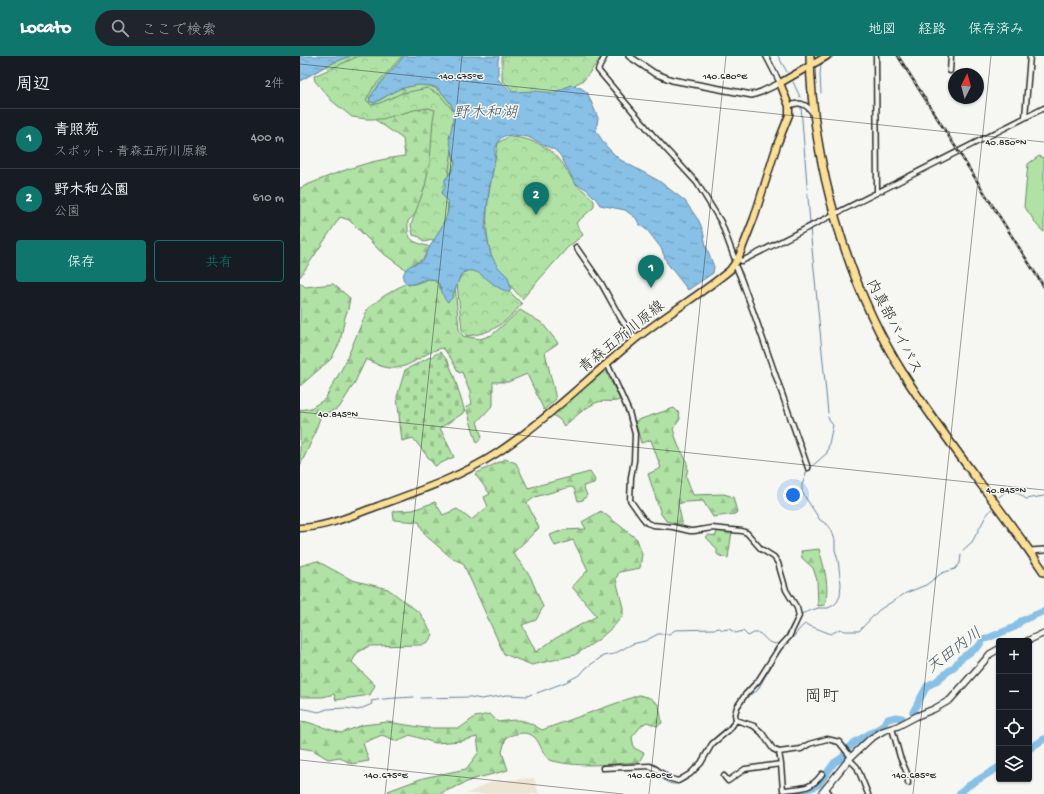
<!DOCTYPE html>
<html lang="ja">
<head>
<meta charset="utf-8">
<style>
  body { margin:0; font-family:"Gochi Hand","Klee One",sans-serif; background:#20242c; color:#f1f3f6 }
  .controls { position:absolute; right:12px; bottom:12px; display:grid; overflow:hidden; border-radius:4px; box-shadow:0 1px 3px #0004 }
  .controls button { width:36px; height:36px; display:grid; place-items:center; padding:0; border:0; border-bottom:1px solid #363941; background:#171b24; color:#f1f3f6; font:20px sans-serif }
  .compass { position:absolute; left:648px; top:12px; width:36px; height:36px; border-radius:50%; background:#171b24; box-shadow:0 1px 3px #0004; rotate:6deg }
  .you { position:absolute; left:493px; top:439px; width:14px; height:14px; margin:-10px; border:3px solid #fff; border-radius:50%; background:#1a73e8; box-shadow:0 0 0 6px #1a73e833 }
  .badge { display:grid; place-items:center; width:26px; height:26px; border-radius:50%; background:#0f766e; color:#fff; font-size:13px; font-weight:700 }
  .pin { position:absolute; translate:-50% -33px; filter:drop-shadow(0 1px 2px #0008) }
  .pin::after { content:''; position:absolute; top:21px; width:14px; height:12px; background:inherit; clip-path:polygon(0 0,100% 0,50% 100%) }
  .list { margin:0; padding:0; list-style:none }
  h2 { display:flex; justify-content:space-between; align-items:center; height:52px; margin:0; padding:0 16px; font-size:17px }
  h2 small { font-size:13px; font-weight:400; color:#9ea1a6 }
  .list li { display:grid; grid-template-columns:26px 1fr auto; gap:12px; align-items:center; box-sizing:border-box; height:60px; padding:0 16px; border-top:1px solid #363941 }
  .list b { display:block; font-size:15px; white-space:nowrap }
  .list p { margin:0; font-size:13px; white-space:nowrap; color:#9ea1a6 }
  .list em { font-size:13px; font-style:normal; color:#9ea1a6 }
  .actions { display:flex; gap:8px; padding:12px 16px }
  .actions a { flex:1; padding:9px 0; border:1px solid #0f766e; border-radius:4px; text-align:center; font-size:14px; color:#0f766e }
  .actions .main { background:#0f766e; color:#fff }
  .icon { flex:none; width:22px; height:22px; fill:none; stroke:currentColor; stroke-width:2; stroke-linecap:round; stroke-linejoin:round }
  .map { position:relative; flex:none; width:744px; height:738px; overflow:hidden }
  header { display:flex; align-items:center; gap:24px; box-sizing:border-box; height:56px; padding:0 20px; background:#0f766e; color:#fff }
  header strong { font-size:19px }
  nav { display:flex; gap:22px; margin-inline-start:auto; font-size:14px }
  .search { width:280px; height:36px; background:#20242c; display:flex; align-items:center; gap:10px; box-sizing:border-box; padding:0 14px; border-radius:22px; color:#9ea1a6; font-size:15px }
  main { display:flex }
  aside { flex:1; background:#171b24 }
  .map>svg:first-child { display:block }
</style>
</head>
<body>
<header>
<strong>Locato</strong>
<div class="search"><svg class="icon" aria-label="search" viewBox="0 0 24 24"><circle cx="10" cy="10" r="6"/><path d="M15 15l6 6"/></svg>ここで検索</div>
<nav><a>地図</a><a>経路</a><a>保存済み</a></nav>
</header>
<main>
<aside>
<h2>周辺<small>2件</small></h2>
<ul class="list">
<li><span class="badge">1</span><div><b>青照苑</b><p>スポット · 青森五所川原線</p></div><em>400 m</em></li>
<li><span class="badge">2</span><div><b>野木和公園</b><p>公園</p></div><em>610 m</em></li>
</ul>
<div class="actions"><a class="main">保存</a><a>共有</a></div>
</aside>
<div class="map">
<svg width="744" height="738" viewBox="0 0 744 738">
  <defs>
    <pattern id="forest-firs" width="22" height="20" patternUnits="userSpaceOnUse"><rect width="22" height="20" fill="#afe2a4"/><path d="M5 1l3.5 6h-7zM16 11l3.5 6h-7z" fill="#97c28d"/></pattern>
    <pattern id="cemetery-stones" width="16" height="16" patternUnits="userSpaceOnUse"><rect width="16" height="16" fill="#afe2a4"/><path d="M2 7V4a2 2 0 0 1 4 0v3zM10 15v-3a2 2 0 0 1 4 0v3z" fill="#97c28d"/></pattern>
    <pattern id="park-crowns" width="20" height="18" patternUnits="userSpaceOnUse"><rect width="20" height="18" fill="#afe2a4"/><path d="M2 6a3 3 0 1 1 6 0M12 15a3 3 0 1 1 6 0" fill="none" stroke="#97c28d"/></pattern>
    <pattern id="water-ripples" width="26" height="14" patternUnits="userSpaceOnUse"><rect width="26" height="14" fill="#88c0e6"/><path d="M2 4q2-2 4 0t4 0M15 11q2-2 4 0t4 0" fill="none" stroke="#6f9cbb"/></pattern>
  </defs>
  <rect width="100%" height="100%" fill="#f6f6f2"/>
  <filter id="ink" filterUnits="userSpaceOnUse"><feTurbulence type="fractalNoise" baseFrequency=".025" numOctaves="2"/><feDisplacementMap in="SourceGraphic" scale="8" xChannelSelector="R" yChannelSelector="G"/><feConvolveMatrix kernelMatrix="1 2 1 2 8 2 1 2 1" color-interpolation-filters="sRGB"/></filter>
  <g filter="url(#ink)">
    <path fill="#eee4d3" d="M 234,722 L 239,738 L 166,738 L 193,725 Z"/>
    <path fill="url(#forest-firs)" stroke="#6d8668" d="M 50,0 L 104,0 L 69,42 L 74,47 C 83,43 90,37 99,33 C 114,27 131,26 143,38 C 148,44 153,49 154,57 L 151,91 L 155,107 L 151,117 L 146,121 L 146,144 L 148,148 L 147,159 L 121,153 L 108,165 C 107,186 112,185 130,191 L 123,203 L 110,210 L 106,214 L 80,195 L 49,164 L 40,161 L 0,221 L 0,132 C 35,117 68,104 105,100 L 103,83 L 48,45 L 26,10 Z
      M 129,223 C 141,224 137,231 143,236 C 145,239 149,240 152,242 L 155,230 L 159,273 L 163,280 L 180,283 L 192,279 L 220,254 L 242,267 L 258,287 L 245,296 L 256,343 L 244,354 L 227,318 L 208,326 L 193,326 L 193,349 L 177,366 L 182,381 L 177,387 L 166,351 L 172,348 L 169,334 L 162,316 L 159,317 L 150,301 L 143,292 C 124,295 110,314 90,312 C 82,312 73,306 66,303 L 54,328 L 39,352 L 21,359 L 13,382 L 0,410 L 0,354 L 11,352 L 25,343 L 45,307 L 68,252 L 84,240 L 106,227 C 113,231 121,225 129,223 Z
      M 0,226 L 5,231 L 33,228 L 50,242 L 48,253 L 45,261 L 40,286 L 31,303 L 0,330 Z
      M 305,313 L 320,344 C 313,347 305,344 298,346 C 285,351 274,362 264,370 L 260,364 L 253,359 Z
      M 374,352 L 379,357 L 380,363 L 373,373 C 375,378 376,384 378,389 C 383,399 391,408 386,420 L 393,439 L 424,438 L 433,441 L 437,456 L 435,458 L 413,461 L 403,445 L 385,446 L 378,448 L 382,466 L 382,469 L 366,465 L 361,458 L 348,418 L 361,412 L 351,384 L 341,387 L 335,365 Z
      M 205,403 L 216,407 L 228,432 L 290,416 L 295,424 L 294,427 L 283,430 L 287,439 L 283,444 L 278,445 L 274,432 L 270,431 L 235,441 L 227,447 L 239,472 L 213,497 L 230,520 L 243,551 L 236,564 L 222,569 L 236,596 L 256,582 L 297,560 L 272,531 L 288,514 L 273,484 L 255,490 L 250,479 L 263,474 L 286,473 L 282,466 L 301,455 L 337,483 L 342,498 L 340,512 L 319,516 L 316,523 L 323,552 L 323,559 L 314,570 L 298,584 L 275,599 L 232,609 L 204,598 L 163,507 L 153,503 L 125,479 L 119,466 L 94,464 L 93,455 L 113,454 L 135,446 L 143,459 L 157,453 L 171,464 L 188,451 L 184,441 L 190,438 L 175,418 Z
      M 519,493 C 524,511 530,530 525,549 L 518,550 L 517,524 L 513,512 L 502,502 L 501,495 Z
      M 17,505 L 52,524 L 88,533 L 120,557 L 133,579 L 128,586 L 121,589 L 69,590 L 57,597 L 52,606 L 75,629 L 70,639 L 36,644 L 34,638 L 23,641 L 0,641 L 0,510 Z
      M 339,639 L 350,642 L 359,649 L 362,667 L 357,670 L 347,666 L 342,669 L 332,681 L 334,692 L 344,697 L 339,706 C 310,708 281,712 253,705 C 239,702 243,678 224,677 C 219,677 211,679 206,681 L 202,696 L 208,714 L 174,723 L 139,738 L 90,738 L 88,735 L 123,722 L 166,713 L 179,696 L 177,681 L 161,685 L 135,687 L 110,679 L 97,685 L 82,679 L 63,687 L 69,705 L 51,708 L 40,701 L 28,703 L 13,694 L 0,692 L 0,665 L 7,666 L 41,677 L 63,669 L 87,666 L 126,672 L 160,672 L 175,661 L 190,658 L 198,666 C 221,663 222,662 242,674 Z"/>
    <path fill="url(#cemetery-stones)" stroke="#6d8668" d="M 140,296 L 148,305 L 154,320 L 165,356 L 140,372 L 154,401 L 135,410 L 113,382 L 102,385 L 97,341 L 105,314 Z
      M 417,473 L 432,475 L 428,502 L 420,500 L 417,498 L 417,493 L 406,481 L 409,479 L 416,480 Z"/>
    <path fill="url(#park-crowns)" stroke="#6d8668" d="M 59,0 L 102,0 L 73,32 L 66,44 L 71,49 L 80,47 L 100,38 L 127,32 L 140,39 L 155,57 L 152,93 L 146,135 L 148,149 L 147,162 L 136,183 L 124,186 L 120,181 L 113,179 L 111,169 L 125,130 L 130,105 L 133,64 L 135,54 L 128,52 L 114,54 L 82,63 L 67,63 L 52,61 L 32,45 L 15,25 L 14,20 Z
      M 202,0 L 302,0 L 284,24 L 254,39 L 215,37 L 202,24 Z
      M 208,81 C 228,81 251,90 262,107 C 267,113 270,122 276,128 C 282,134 289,138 294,145 L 294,151 L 276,167 L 283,179 L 268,191 L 222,243 C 212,232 201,219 194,206 C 178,171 192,123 198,87 Z
      M 173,210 L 189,224 L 209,235 L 222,248 C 205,267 194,277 167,280 L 162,274 L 157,228 C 160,219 166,215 173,210 Z"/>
    <path fill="#afe2a4" stroke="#6d8668" d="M 739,100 L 744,102 L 744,176 C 736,171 732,159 724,151 L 728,108 Z"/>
    <path fill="url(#water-ripples)" stroke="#63849b" d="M 0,0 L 50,0 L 26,10 L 0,25 Z
      M 104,0 L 199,0 L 198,5 L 198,23 L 212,36 C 219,36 227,35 234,35 C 254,36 251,39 270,29 L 281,32 L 287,36 L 298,62 L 296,75 L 306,90 L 319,103 L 359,125 L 385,145 L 399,165 L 403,175 L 406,190 L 414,211 L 413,217 L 388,234 L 367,207 L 361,192 L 348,175 L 339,168 L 336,162 L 325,154 L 300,149 L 296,143 L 286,133 L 275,127 L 260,99 L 255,94 L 228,81 L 213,79 L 204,80 L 200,83 L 195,93 L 195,103 L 189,134 L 185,171 L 191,199 L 198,211 L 208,221 L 211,233 L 209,235 C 192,235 179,205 161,218 L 152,242 L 148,246 C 141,242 143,230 136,225 C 128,219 117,228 108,229 L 103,223 C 104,206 117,210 124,203 C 126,200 127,195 129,192 C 135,182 151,159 148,147 C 147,143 143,141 142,137 L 145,130 L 145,123 L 151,117 L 155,107 L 149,82 L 152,70 L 154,57 L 151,48 L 143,38 L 135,31 L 131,30 L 118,29 L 99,33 L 74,47 L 69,45 C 70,36 97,9 104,0 Z"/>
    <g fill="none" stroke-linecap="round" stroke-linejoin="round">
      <path stroke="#63849b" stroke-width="1" d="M 478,0 L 487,16
        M 493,26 L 500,41
        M 521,37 L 520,18 L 521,9 L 533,1
        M 501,51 L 510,167
        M 510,172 L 528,357
        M 510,412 L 527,397 L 533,369 L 529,364 L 528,361
        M 699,441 L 709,433 L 721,439 L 726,443 L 744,440
        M 663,494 L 672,486 L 686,460 L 693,451
        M 501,558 L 518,552 L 528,552 L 534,549 L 537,546 L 540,540 L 541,528 L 538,504 L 535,494 L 535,484 L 532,475 L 528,469 L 520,464 L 502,436 L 502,429 L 507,415
        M 489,585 C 496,581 498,572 505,568 L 531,578 L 540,573 L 545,575 L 559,575 L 579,554 L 590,547 L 606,537 L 626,529 L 642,517 L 655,513 L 660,507 L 661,499
        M 237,637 L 266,626 L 281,618 L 286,612 L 303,600 L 314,598 L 332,588 L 345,585 L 358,578 L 369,578 L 375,574 L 414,573 L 420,572 L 422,574 L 429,573 L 436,577 L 443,575 L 448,580 L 454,577 L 459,577 C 468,583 465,587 478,588 L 484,583 L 496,560
        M 121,642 L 171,641 L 181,643 L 207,639 L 227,640 L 232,638
        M 0,652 L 19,656 L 27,653 L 45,652 L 58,654 L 72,648 L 71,645 C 85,642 100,642 114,641
        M 438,657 L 445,641 L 457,635 L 479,596 L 487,588
        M 407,691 C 414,678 426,676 434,661
        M 399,706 L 405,694
        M 353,715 C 357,718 361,721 365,725 C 378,734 392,721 400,711"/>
      <path stroke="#88c0e6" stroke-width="7" d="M 613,656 L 627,630 L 635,626 L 655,610 L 660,603 L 678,591 L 683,584 L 715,571 L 721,565 L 744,555
        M 729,693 L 744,683
        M 482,738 L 508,733 L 514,731 L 519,728 L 534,707 L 543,701 L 548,692 L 555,686 L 581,671 L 588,663 L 596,661 L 602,662
        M 659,738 L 668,730 L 699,711"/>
      <g stroke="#2b2b2b" stroke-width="7">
        <path id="minor" d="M 305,0 L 298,14 L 352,78 L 397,127 L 421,166 L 434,201 L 442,205 L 744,52
          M 466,0 L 480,27
          M 576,0 L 577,136
          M 650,15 L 651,0
          M 489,50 C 500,45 506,48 513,57
          M 725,61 L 730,0
          M 276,191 L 301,227 L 321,263 L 336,283
          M 435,209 L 440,220 L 453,255 L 508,412
          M 436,664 L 454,670 L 462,677 L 473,693 L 479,696 L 501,693 L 509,688 L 527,683 L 539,686 L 551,701
          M 592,672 L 600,701 L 607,717 L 608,727
          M 479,696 L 481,708 L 483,734 C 501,732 511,734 522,718
          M 549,703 L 557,711 L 568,738
          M 303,712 L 350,710 L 356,713 L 368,722 L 378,725 L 390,718 L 401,707 L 412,688 L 430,673 L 436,664 L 435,658 L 437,651 L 445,639 L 458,625 L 479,592 L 489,581 L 499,560 L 497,552 L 486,534 L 478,507 L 474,501 L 461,493 L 447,477 L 442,475 L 412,472 L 394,475 L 390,475 L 373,471 L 353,469 L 347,467 L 342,461 L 330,444 L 331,421 L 334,405 L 335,378 L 329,356 L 307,307
          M 424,720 L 428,725 L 445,713 L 481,708
          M 526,733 L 530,738"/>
      </g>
      <g stroke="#2b2b2b" stroke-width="8">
        <path id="tertiary" d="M 329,0 L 354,17 L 372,24 L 452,39 L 461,36 L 480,27
          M 730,495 L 744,494"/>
      </g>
      <g stroke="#2b2b2b" stroke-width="8">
        <path id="secondary" d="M 727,585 L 744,577
          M 521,738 L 551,701 L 570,683 L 583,675 L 598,670 L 617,660 L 634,653 L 650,644 L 686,603 L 690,598 L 699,593"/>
      </g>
      <g stroke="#2b2b2b" stroke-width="9">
        <path id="primary" d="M 0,472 C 27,471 53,459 78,450 C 119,435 160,421 197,397 C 247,364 290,320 337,282 C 367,258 400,239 430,214 L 438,203 L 454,162 L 477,89 L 489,59 L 489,50 L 480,27 L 527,0"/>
      </g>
      <g stroke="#2b2b2b" stroke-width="10">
        <path id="trunk" d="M 510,0 C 512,106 547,229 604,319 C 647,387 699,449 744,516"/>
      </g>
      <use href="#minor" stroke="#f6f6f2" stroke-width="4"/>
      <use href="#tertiary" stroke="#f6f6f2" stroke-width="5"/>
      <use href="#secondary" stroke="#f6f6f2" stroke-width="5.5"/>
      <use href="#primary" stroke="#fbdf96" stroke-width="6"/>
      <use href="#trunk" stroke="#fbdf96" stroke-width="7"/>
      <g stroke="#2b2b2b" stroke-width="2.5">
        <path id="rail" d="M 598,0 L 744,231"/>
      </g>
      <use href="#rail" stroke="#f6f6f2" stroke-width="1" stroke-dasharray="3" stroke-linecap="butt"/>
    </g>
  </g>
  <path fill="none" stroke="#2b2b2b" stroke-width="1" stroke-opacity="0.45" d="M 0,8 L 744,86M 0,356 L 744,434M 0,704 L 323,738M 85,738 L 162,0M 349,738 L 426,0M 613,738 L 691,0"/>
  <g text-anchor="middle" stroke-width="3" stroke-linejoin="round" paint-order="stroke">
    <g font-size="15" fill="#2b2b2b" stroke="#f6f6f2">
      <text transform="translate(595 270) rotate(63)" y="5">内真部バイパス</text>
      <text transform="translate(321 280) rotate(-39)" y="5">青森五所川原線</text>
    </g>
    <g font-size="16" font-style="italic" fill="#475863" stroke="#f6f6f2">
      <text x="185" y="61">野木和湖</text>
      <text transform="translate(653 593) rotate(-37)" y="6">天田内川</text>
    </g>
    <g font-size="17" fill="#2b2b2b" stroke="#f6f6f2">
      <text x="522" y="645">岡町</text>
    </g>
  </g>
  <g font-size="10" text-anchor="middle" fill="#2b2b2b" stroke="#f6f6f2" stroke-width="3" stroke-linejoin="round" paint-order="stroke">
    <text x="161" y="23">140.675°E</text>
    <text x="425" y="23">140.680°E</text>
    <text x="706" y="89">40.850°N</text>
    <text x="38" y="361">40.845°N</text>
    <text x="706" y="437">40.845°N</text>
    <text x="86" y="722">140.675°E</text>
    <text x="350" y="722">140.680°E</text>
    <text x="614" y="722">140.685°E</text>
  </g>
</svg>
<div class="controls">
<button>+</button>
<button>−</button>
<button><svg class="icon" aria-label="locate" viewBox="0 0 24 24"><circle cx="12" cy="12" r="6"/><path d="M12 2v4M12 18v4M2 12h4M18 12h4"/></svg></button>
<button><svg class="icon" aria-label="layers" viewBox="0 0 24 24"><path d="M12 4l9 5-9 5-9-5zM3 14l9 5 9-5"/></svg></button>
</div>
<svg class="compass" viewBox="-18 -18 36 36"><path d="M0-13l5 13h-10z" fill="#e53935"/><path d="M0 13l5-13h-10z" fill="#9ea1a6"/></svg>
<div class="you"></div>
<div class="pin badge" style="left:351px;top:232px">1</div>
<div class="pin badge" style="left:236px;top:159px">2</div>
</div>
</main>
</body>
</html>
